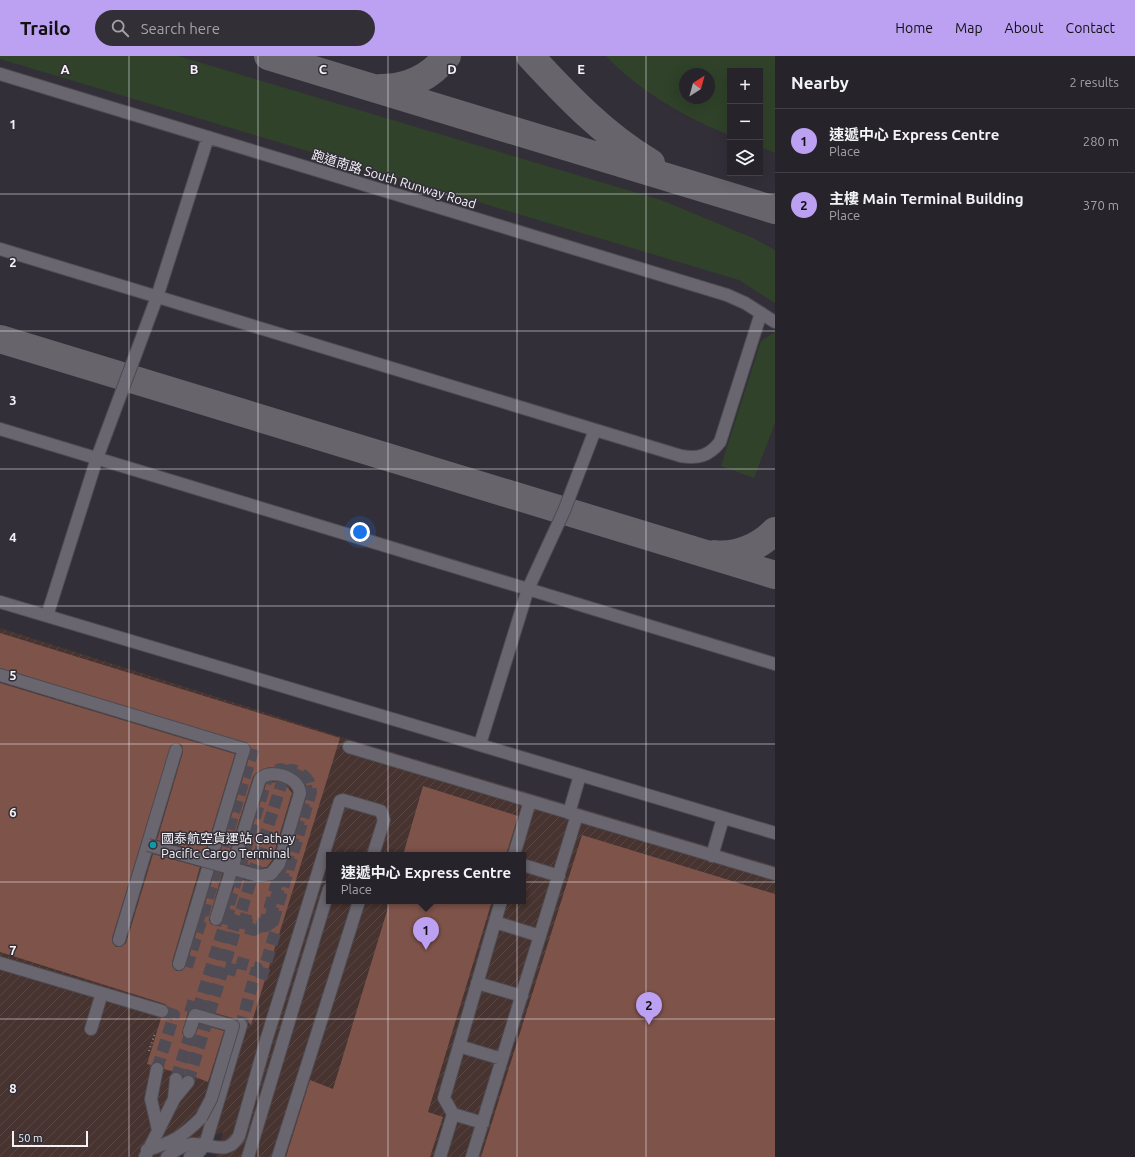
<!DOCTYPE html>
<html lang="en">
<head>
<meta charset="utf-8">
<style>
  body { margin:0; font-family:Ubuntu,"Noto Sans TC",sans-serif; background:#322f36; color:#f1f3f6 }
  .controls { position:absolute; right:12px; top:12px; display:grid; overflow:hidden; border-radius:0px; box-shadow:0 4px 16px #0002 }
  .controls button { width:36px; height:36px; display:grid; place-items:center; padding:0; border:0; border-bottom:1px solid #424047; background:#26232a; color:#f1f3f6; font:20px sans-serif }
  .compass { position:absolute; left:679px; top:12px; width:36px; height:36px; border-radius:50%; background:#26232a; box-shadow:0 4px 16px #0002; rotate:36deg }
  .scale { position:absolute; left:12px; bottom:10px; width:76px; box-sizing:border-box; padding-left:4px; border:2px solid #f4f2f7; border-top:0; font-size:11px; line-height:14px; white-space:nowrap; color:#f4f2f7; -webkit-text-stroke:3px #322f38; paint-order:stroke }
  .you { position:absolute; left:360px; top:476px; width:14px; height:14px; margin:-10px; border:3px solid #fff; border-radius:50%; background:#1a73e8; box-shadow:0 0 0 6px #1a73e833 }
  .badge { display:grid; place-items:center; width:26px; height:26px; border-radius:50%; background:#bca0f2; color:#111; font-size:13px; font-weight:700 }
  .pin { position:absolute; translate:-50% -33px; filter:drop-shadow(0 1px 2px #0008) }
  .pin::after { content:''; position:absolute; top:21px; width:14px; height:12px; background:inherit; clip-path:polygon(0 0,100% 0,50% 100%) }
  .popup { position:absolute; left:326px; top:796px; width:200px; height:52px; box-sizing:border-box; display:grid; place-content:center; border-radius:0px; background:#26232a; filter:drop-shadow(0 1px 3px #0005); font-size:13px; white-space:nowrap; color:#a4a4a8 }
  .popup b { font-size:15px; color:#f1f3f6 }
  .popup::after { content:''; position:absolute; left:50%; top:100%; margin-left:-8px; border:8px solid transparent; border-top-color:#26232a }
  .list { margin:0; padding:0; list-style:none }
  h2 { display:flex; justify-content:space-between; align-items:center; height:52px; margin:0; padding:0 16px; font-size:17px }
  h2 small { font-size:13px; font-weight:400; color:#a4a4a8 }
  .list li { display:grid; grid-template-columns:26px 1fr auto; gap:12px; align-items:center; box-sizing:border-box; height:64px; padding:0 16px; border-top:1px solid #424047 }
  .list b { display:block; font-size:15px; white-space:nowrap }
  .list p { margin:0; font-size:13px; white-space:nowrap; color:#a4a4a8 }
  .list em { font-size:13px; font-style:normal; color:#a4a4a8 }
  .icon { flex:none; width:22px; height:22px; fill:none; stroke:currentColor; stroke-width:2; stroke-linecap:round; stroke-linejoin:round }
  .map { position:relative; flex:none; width:775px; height:1101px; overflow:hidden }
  header { display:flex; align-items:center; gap:24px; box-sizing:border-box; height:56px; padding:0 20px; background:#bca0f2; color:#111 }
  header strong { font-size:19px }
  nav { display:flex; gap:22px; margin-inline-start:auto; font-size:14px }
  .search { width:280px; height:36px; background:#322f36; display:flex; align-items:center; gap:10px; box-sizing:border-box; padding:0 14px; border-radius:22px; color:#a4a4a8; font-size:15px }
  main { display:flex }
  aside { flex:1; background:#26232a }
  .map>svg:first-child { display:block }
</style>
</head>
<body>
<header>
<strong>Trailo</strong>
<div class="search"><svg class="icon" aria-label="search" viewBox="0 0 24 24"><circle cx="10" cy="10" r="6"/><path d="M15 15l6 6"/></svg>Search here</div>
<nav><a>Home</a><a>Map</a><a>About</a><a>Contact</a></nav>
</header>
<main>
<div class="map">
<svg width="775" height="1101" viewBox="0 0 775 1101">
  <defs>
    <pattern id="industrial-furrows" width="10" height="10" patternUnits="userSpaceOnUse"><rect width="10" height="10" fill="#473330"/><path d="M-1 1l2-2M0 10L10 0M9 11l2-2" fill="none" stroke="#594744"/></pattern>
  </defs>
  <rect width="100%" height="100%" fill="#322f38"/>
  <path fill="url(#industrial-furrows)" fill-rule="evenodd" d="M 0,572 L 345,682 L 775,810 L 775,1101 L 216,1101 L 223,1076 L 163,1101 L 0,1101 ZM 329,799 L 523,799 L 523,845 L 329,845 Z"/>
  <path fill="#30422a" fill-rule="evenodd" d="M 0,0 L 178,0 L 661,144 L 753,182 L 775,194 L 775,247 L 739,224 L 0,3 Z
    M 606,0 L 775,0 L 775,97 L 760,91 L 760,15 L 730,15 L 730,79 C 687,63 638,34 606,0 ZM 685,18 L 709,18 L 709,42 L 685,42 Z
    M 775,276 L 775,367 L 754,422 L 721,410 L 761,285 Z"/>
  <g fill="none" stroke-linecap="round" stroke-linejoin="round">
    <path stroke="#67646c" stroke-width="28" d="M 268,0 L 775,154
      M 530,0 C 567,40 604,79 651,107
      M 380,32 C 407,32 430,22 447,0
      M 0,283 L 775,519
      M 714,498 C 736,501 759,491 775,475"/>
  </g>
  <path fill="#7e534a" d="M 0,577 L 340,682 L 251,969 L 244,962 L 236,963 L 197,952 L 193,952 L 188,956 L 182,977 L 186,983 L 194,981 L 200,968 L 224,975 L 208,1026 L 190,1019 L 185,1019 L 164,1013 L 162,1008 L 159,1006 L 154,1006 L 151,1009 L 147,1008 L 161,962 L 167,961 L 169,957 L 169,953 L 165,948 L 0,896 L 0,627 L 235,698 L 205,797 L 157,784 L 183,696 L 182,689 L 179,687 L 171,689 L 112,882 L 112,886 L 116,891 L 121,891 L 126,887 L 153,798 L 200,811 L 172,906 L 172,910 L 176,915 L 181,915 L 186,910 L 215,815 L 222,818 L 209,864 L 211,868 L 217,870 L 223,865 L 237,822 L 257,827 L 272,825 L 285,813 L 307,739 L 306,729 L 299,721 L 285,713 L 269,711 L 256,717 L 253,721 L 227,803 L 219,801 L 251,695 L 249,688 L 0,612 Z
    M 276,726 L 286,729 L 292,737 L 272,804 L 267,811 L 259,812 L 241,807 L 266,728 Z
    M 423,730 L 518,760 L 506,799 L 403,799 Z
    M 582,779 L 775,838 L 775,1101 L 481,1101 Z
    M 390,845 L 492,845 L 428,1056 L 443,1061 L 430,1101 L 286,1101 L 310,1024 L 333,1033 Z"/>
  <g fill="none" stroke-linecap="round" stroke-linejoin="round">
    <path stroke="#4f4c55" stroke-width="12" stroke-dasharray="12 6" stroke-linecap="butt" d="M 194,857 L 254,874 L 265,868 L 284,801
      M 187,911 L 254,691
      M 229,919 L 233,905 L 257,912 L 241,969
      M 261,923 L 276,874 L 272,869 L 263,866
      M 186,949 L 206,955
      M 157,1013 L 174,959 L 162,955
      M 176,1023 L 228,858
      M 188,1026 C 220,923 252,820 285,717 C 292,709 305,719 309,726 C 310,729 310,733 311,736 L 273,866 L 263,869 L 226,858 L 266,725 L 273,716 L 280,713 L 299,720 L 306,728 L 307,737 L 269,866 L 266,870 L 257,871 L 221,860 L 225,847"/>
    <g stroke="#4e4c53" stroke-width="14">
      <path id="minor" d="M 0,18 L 727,239 L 745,247 L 775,266
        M 0,193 L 681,400 C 698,403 709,400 720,386 L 761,257
        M 0,373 L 775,608
        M 0,546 L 775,777
        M 47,560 L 97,402 L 157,241 L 208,81
        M 0,619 L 244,693 L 179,908
        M 480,688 L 528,533 L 564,455 L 595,374
        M 349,691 L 775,818
        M 569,757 L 580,719
        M 514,799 L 530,745
        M 712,800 L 723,762
        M 523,809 L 559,820
        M 495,866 L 540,880
        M 119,884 L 176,694
        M 0,907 L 162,955
        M 477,927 L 522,940
        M 91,973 L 102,937
        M 459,990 L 502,1003
        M 157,1013 L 151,1043 L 158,1074
        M 174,1043 L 176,1023
        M 453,1058 L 483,1067
        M 147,1094 C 173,1086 182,1081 201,1062
        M 145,1101 L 174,1043 L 188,1026
        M 167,1101 C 174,1095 183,1089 192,1088 C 211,1087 227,1101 239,1080 L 265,988 L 340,745 L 343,744 L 381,755 L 384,764 L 373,799
        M 190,1101 L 197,1098 L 205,1089 L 241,969
        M 248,1101 L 329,833
        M 278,1101 L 359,845
        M 440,1101 L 453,1058 L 444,1042 L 501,845
        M 472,1101 L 577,759"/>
    </g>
    <path stroke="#89878e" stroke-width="2" stroke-dasharray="1 3" stroke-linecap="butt" d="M 149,995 L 155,977"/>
    <use href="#minor" stroke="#69666f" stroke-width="12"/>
    <g stroke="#4e4c53" stroke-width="14" stroke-linecap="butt">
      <path id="minor-bridge" d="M 148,789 L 259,820 L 271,818 L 279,808 L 300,737 C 299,721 271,712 260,723 L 216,863
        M 189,976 L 195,959 L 233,970 L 211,1043 L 201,1062"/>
    </g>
    <use href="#minor-bridge" stroke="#69666f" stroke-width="12"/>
  </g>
  <path fill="none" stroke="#f4f2f7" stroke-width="1" stroke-opacity="0.55" d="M 129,0 L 129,1101M 258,0 L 258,1101M 388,0 L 388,1101M 517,0 L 517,1101M 646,0 L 646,1101M 0,138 L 775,138M 0,275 L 775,275M 0,413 L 775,413M 0,550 L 775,550M 0,688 L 775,688M 0,826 L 775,826M 0,963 L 775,963"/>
  <circle fill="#0f9aa8" stroke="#322f38" stroke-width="1.5" cx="153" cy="789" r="4"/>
  <g text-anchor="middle" stroke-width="3" stroke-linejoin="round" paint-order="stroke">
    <g font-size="13" fill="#f4f2f7" stroke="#322f38">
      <text transform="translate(394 123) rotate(17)" y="5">跑道南路 South Runway Road</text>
    </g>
    <g font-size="13" fill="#f4f2f7" stroke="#322f38" text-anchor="start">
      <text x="161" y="787">國泰航空貨運站 Cathay<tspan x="161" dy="15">Pacific Cargo Terminal</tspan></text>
    </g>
  </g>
  <g font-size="13" text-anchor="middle" font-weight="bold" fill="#f4f2f7" stroke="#322f38" stroke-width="3" stroke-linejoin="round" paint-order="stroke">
    <text x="65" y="18">A</text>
    <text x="194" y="18">B</text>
    <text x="323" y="18">C</text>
    <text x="452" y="18">D</text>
    <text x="581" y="18">E</text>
    <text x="13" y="73">1</text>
    <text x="13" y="211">2</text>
    <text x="13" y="349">3</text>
    <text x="13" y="486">4</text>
    <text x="13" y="624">5</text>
    <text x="13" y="761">6</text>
    <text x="13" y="899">7</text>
    <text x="13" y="1037">8</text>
  </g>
</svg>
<div class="controls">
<button>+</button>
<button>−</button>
<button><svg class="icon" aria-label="layers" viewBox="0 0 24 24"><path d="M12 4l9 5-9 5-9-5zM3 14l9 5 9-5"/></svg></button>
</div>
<svg class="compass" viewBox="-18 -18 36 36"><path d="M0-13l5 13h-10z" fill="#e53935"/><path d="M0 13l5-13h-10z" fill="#a4a4a8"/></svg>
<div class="scale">50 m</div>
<div class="you"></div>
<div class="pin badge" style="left:426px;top:894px">1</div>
<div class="popup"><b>速遞中心 Express Centre</b>Place</div>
<div class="pin badge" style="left:649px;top:969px">2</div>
</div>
<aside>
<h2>Nearby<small>2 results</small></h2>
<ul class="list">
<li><span class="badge">1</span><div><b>速遞中心 Express Centre</b><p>Place</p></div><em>280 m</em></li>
<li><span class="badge">2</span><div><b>主樓 Main Terminal Building</b><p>Place</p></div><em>370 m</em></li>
</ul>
</aside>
</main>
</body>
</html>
